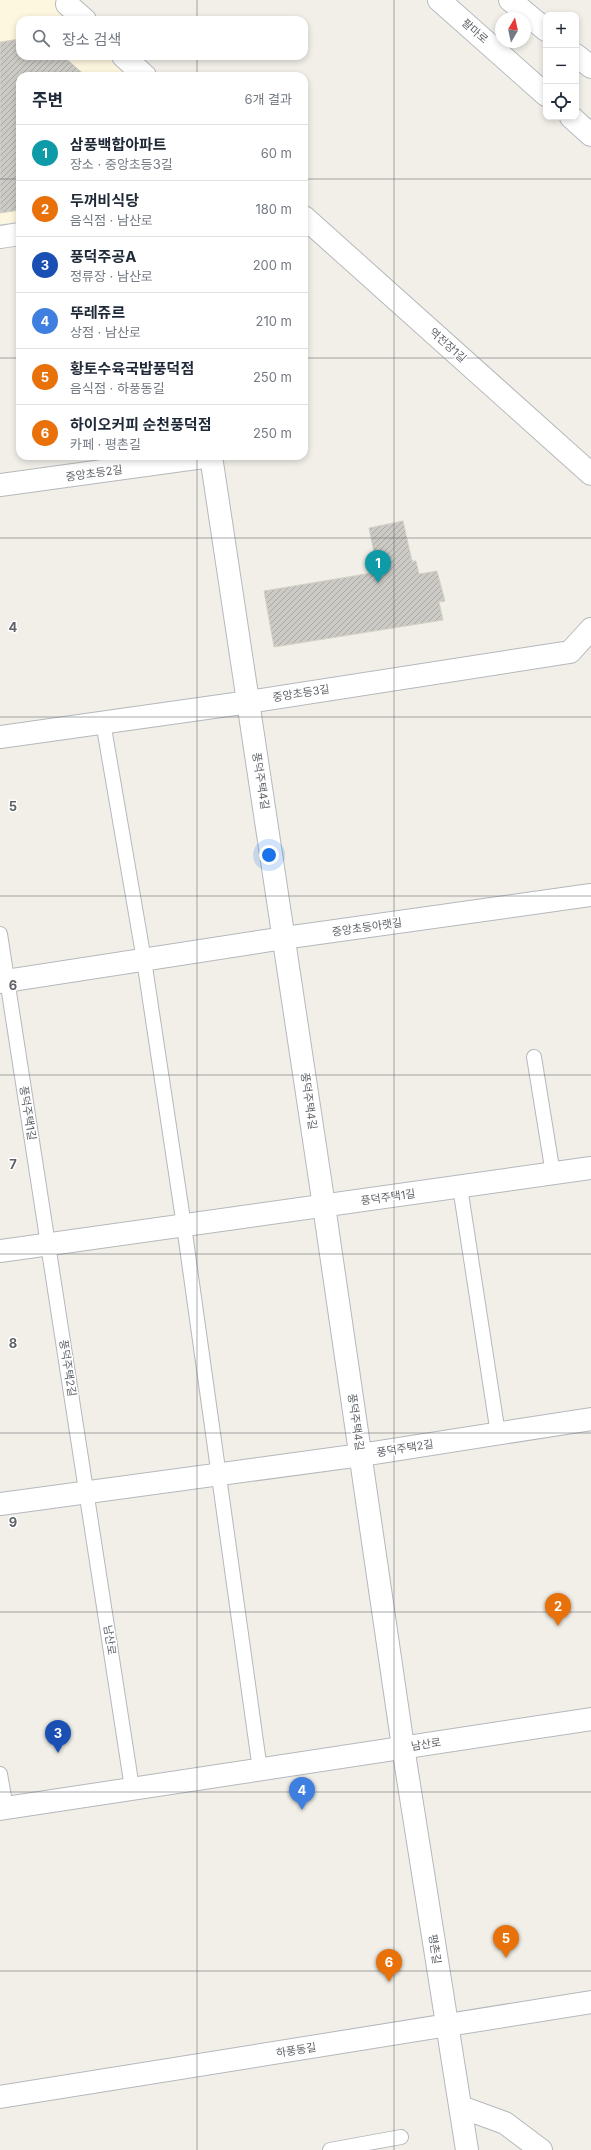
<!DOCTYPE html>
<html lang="ko">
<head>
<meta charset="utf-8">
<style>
  body { margin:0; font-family:Inter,"Noto Sans KR",sans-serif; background:#f2f2f3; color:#1f2937 }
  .controls { position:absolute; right:12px; top:12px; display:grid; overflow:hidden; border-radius:8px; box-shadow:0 2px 6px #0003 }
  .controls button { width:36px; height:36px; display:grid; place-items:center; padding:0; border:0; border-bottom:1px solid #e0e1e3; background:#fff; color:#1f2937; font:20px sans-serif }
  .compass { position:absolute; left:495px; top:12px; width:36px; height:36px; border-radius:50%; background:#fff; box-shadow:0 2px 6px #0003; rotate:9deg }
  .you { position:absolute; left:269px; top:855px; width:14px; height:14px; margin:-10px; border:3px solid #fff; border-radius:50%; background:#1a73e8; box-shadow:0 0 0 6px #1a73e833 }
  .badge { display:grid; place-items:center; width:26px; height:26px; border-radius:50%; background:#ea4335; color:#fff; font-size:13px; font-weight:700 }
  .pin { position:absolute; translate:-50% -33px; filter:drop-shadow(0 1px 2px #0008) }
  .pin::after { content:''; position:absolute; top:21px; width:14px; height:12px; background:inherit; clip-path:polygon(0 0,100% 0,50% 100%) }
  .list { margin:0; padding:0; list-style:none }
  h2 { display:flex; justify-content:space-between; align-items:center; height:52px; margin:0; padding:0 16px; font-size:17px }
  h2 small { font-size:13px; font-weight:400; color:#747a83 }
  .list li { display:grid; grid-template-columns:26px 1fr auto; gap:12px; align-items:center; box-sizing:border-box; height:56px; padding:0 16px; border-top:1px solid #e0e1e3 }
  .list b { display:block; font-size:15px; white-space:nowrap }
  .list p { margin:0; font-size:13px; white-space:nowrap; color:#747a83 }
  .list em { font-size:13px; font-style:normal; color:#747a83 }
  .icon { flex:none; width:22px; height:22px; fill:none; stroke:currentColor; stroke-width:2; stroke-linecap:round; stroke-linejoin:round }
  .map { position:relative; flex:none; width:591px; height:2150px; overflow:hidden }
  .search { position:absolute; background:#fff; box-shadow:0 2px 6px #0003; left:16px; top:16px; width:292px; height:44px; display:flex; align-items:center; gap:10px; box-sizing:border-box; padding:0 14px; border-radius:12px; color:#747a83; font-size:15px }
  .panel { position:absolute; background:#fff; box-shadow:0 2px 6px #0003; left:16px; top:72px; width:292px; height:388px; border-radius:12px }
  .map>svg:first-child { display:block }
</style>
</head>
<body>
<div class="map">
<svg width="591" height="2150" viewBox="0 0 591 2150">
  <defs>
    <pattern id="building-hatch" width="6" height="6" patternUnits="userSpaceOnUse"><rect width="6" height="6" fill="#cccac5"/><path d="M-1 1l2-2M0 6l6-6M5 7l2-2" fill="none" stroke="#a9a8a4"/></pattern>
  </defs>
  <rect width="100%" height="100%" fill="#f1efe8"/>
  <path fill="#fef7e0" d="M 0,0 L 63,0 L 85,20 L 20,20 L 20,56 L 123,56 L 145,76 L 20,76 L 20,221 L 0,224 Z"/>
  <path fill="url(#building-hatch)" stroke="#d6d1c6" d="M 20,39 L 20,56 L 63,56 L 86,76 L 20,76 L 20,210 L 0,213 L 0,42 Z
    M 403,521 L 412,561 L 416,561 L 419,574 L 437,571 L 445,601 L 439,602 L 443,620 L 274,647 L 264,591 L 378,572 L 369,528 Z"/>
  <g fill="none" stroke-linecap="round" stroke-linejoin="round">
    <g stroke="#b5b8bc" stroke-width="16">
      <path id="service" d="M 103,722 L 144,960 L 184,1226 L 260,1770
        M 0,934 L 132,1788
        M 534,1057 L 553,1174
        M 460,1187 L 498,1434
        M 0,1774 L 6,1808
        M 330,2150 L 401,2137"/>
    </g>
    <g stroke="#b5b8bc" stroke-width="24">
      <path id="minor" d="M 67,4 L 85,20
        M 123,56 L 145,76
        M 304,217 L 591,474
        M 0,237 L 20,234
        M 211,456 L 324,1206 L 403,1747 L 467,2150
        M 0,485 L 211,456
        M 0,737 L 249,702 L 570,652 L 591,629
        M 0,982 L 284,938 L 591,895
        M 0,1251 L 591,1168
        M 0,1504 L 361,1455 L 591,1419
        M 0,2097 L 591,2002
        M 461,2107 L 505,2123 L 541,2150"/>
    </g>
    <g stroke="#b5b8bc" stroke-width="24">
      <path id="tertiary" d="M 0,1809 L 591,1719"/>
    </g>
    <g stroke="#b6babf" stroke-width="24">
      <path id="secondary" d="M 439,0 L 546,95
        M 510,0 L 546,30
        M 576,55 L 591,67
        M 571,117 L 591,135"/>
    </g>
    <use href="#service" stroke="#fff" stroke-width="14"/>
    <use href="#minor" stroke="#fff" stroke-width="22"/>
    <use href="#tertiary" stroke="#fff" stroke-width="22"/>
    <use href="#secondary" stroke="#fff" stroke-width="22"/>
  </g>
  <path fill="none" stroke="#5f6368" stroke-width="1" stroke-opacity="0.55" d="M 197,0 L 197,20M 394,0 L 394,2150M 197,56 L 197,76M 0,179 L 20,179M 304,179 L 591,179M 0,358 L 20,358M 304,358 L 591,358M 197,456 L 197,2150M 0,538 L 591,538M 0,717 L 591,717M 0,896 L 591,896M 0,1075 L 591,1075M 0,1254 L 591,1254M 0,1433 L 591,1433M 0,1612 L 591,1612M 0,1792 L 591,1792M 0,1971 L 591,1971"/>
  <g text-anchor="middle" stroke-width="3" stroke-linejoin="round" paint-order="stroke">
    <g font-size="11" fill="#5f6368" stroke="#fff">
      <text transform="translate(475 31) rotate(41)" y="4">팔마로</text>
      <text transform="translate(448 345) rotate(42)" y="4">역전장1길</text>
      <text transform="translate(94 473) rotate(-8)" y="4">중앙초등2길</text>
      <text transform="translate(301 693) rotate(-9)" y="4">중앙초등3길</text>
      <text transform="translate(261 781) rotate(81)" y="4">풍덕주택4길</text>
      <text transform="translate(367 927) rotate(-8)" y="4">중앙초등아랫길</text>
      <text transform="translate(309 1101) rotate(82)" y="4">풍덕주택4길</text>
      <text transform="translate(28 1113) rotate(81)" y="4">풍덕주택1길</text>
      <text transform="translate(388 1197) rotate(-8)" y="4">풍덕주택1길</text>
      <text transform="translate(68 1368) rotate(81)" y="4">풍덕주택2길</text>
      <text transform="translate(356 1422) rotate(82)" y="4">풍덕주택4길</text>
      <text transform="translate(405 1448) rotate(-9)" y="4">풍덕주택2길</text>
      <text transform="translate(110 1640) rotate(81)" y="4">남산로</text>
      <text transform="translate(426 1744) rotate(-9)" y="4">남산로</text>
      <text transform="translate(435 1949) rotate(81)" y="4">평촌길</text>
      <text transform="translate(296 2050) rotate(-9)" y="4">하풍동길</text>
    </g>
  </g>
  <g font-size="13" text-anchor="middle" font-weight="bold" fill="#5f6368" stroke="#fff" stroke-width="3" stroke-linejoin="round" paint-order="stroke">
    <text x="13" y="632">4</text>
    <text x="13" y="811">5</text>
    <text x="13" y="990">6</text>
    <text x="13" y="1169">7</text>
    <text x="13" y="1348">8</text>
    <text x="13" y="1527">9</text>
  </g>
</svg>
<div class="controls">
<button>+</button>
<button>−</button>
<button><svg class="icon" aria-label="locate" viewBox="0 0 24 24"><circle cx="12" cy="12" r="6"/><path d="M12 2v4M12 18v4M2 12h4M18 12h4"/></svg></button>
</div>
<svg class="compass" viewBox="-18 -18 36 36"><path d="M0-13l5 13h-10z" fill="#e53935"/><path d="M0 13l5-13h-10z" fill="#747a83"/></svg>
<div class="you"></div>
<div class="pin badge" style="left:378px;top:583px;background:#0f9aa8">1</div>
<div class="pin badge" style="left:558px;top:1626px;background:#e8710a">2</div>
<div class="pin badge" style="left:58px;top:1753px;background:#1a4fb4">3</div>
<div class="pin badge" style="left:302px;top:1810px;background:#3f7fe0">4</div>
<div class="pin badge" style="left:506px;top:1958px;background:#e8710a">5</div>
<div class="pin badge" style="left:389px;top:1982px;background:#e8710a">6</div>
<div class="search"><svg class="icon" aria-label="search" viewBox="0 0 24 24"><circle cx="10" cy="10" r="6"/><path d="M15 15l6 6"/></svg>장소 검색</div>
<section class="panel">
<h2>주변<small>6개 결과</small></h2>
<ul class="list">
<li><span class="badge" style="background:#0f9aa8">1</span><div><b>삼풍백합아파트</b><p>장소 · 중앙초등3길</p></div><em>60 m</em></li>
<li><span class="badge" style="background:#e8710a">2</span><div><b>두꺼비식당</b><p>음식점 · 남산로</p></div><em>180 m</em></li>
<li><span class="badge" style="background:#1a4fb4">3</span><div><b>풍덕주공A</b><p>정류장 · 남산로</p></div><em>200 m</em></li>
<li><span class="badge" style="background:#3f7fe0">4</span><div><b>뚜레쥬르</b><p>상점 · 남산로</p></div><em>210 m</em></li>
<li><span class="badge" style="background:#e8710a">5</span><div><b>황토수육국밥풍덕점</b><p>음식점 · 하풍동길</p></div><em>250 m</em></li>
<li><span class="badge" style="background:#e8710a">6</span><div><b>하이오커피 순천풍덕점</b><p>카페 · 평촌길</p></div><em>250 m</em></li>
</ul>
</section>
</div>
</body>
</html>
